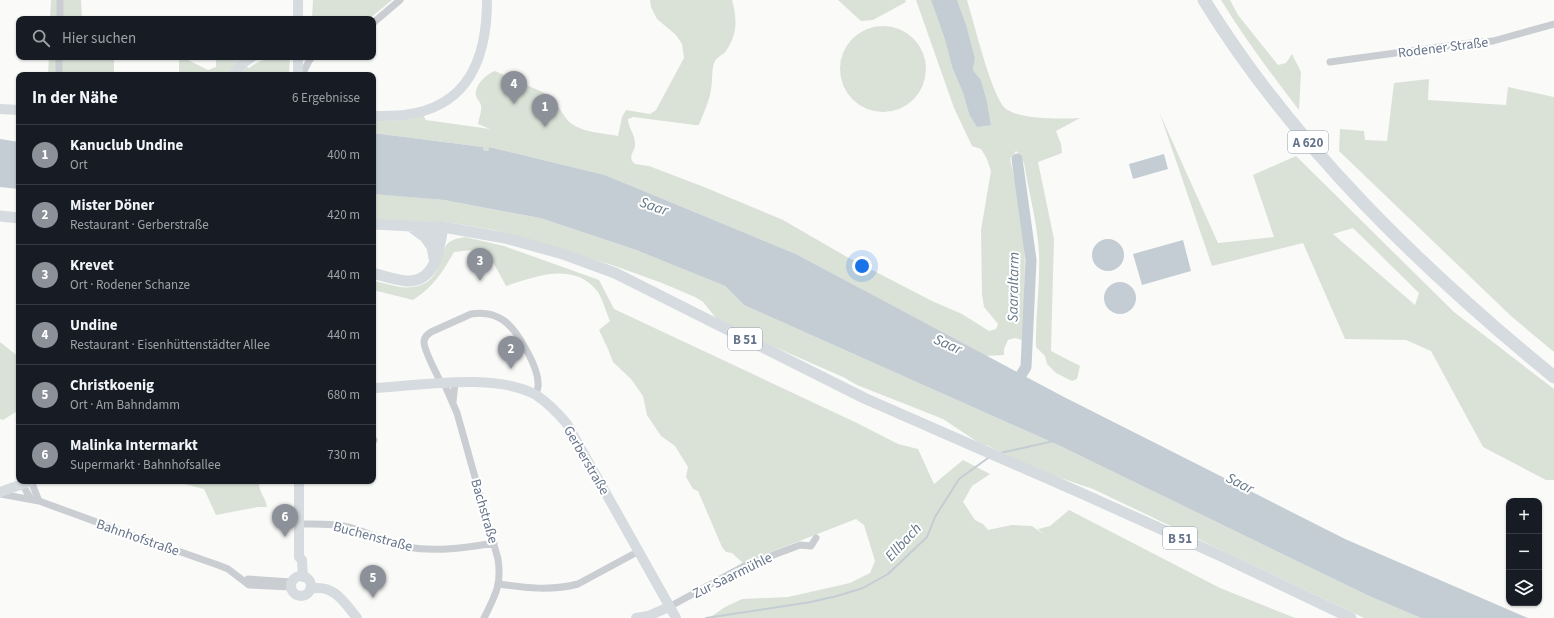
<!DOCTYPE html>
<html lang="de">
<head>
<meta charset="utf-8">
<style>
  body { margin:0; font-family:"Source Sans 3",sans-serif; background:#242831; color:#f1f3f6 }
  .controls { position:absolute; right:12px; bottom:12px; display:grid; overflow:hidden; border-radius:8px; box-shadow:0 1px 3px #0004 }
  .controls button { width:36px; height:36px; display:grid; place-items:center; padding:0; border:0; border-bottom:1px solid #363941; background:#171b24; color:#f1f3f6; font:20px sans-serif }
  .you { position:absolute; left:862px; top:266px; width:14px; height:14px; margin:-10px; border:3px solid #fff; border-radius:50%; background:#1a73e8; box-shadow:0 0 0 6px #1a73e833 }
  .badge { display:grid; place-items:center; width:26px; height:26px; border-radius:50%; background:#8c9099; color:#fff; font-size:13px; font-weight:700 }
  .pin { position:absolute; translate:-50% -33px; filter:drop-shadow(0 1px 2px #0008) }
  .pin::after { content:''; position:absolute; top:21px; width:14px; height:12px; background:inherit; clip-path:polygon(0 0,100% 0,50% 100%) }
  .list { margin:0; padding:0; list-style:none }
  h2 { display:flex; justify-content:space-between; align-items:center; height:52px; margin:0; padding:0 16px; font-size:17px }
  h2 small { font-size:13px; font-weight:400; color:#9ea1a6 }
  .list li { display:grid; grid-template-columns:26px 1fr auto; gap:12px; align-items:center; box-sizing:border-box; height:60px; padding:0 16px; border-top:1px solid #363941 }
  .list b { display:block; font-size:15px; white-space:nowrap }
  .list p { margin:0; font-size:13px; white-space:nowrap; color:#9ea1a6 }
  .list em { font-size:13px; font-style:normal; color:#9ea1a6 }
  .icon { flex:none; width:22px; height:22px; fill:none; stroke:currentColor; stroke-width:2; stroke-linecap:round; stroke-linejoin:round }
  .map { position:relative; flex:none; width:1554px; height:618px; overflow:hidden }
  .search { position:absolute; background:#171b24; box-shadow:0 1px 3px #0004; left:16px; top:16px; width:360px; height:44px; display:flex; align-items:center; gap:10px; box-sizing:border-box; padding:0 14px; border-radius:8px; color:#9ea1a6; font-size:15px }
  .panel { position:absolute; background:#171b24; box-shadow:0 1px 3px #0004; left:16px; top:72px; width:360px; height:412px; border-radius:8px }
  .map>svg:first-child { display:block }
</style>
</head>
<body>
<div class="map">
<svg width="1554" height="618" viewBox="0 0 1554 618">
  <rect width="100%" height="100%" fill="#fafaf8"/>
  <path fill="#dae2d8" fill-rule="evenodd" d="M 51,0 L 81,0 L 82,19 L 50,19 Z
    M 313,0 L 392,0 L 369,19 L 312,19 Z
    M 650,0 L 732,0 C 737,18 738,34 726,51 C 723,55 717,57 715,61 C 711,69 713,80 711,89 C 710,100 703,114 699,125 L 695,125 L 633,117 L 628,119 C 628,128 635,134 635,143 C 636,150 629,154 632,161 L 635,164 L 649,166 L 704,187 L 783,220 L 847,257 L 932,301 L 962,314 L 989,331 L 996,329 L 998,324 L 984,307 L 982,294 L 981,230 L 991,171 L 987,159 L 981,149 L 972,146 L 954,108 L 916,0 L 931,0 L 945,40 L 952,67 L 963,93 L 969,114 L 991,125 L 987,101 L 981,80 L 973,70 L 975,58 L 966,24 L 957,0 L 967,0 C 974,22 991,94 1005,108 C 1018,120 1062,119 1080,118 L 1056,131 L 1061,144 L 1062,153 L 1038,162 L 1054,239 L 1051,351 L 1080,366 L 1077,379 L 1072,381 L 1056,373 L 1047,364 L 1045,356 L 1036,347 C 1035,312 1042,276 1038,241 C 1035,214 1028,188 1024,163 L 1020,155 L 1016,151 L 1010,159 C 1016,184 1022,211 1024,237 C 1026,269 1024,301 1023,333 L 1022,340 L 1015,338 L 1008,340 L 1004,349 L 1004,355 L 986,356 L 796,254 L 605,175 L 489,147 L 488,151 L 482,150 L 483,147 L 373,133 L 373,121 C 389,121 407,121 423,115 L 426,120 L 490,129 L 478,124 C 479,119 482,110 481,105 C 480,102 477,99 476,96 C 474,86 486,74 495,71 L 549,95 C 558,103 564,119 572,124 C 585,133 604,133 618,136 L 622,117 L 626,110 L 650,114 L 656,110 L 684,58 L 682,44 L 676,35 L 657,19 L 651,7 Z
    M 838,0 L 905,0 L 906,2 L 873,20 L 861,21 Z
    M 1221,0 L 1230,0 L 1238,15 L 1278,65 L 1286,63 L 1292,54 L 1301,72 L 1299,110 C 1272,75 1245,39 1221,0 Z
    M840 69a43 43 0 1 1 86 0a43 43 0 1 1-86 0Z
    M 49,57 L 114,57 L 114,75 L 48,75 Z
    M 179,57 L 182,57 L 208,70 L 216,67 L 216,57 L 232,57 L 249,68 C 262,58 274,57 290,57 L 289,75 L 179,75 Z
    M 1429,79 L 1428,100 L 1506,105 L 1508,87 L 1554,97 L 1554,352 L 1511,316 L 1339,151 L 1340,129 L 1364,131 L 1365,140 L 1387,141 L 1394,83 Z
    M 1160,114 L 1218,243 L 1274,237 L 1253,175 L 1296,156 L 1454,312 L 1554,389 L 1554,480 L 1546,480 L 1483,447 L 1431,351 L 1406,340 L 1345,339 L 1303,243 L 1212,266 ZM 1353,228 L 1419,293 L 1415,305 L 1333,234 Z
    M 376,194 L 444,200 L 540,218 L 636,250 L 725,286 L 744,305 L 764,314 L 1058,445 L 1369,596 L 1421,618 L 1364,618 L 1093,489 L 1043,472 L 986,445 L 982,445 L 943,419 L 857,385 L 843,377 L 720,323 L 703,302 L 695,297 L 662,283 L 615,266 L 499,231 L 453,223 L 373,219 L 373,198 Z
    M 465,237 L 504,246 L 599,280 L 614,309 L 857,423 L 898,444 L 918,449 L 934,484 L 963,460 L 990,474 L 972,486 L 963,502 L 975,520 L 983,524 L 988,530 L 1012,525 L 1032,526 L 1043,534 L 1038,529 L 1050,526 L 1069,510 L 1220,588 L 1295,618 L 709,618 L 725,607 L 742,599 L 788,597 L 850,583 L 870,573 L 875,561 L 864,525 L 856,519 L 743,563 L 732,553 L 726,552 L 722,547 L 698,491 L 693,489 L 686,477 L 688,467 L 675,446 L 661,436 L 647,415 L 643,396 L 631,379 L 613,362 L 608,349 L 599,330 L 610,321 C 606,312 603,300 598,292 C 574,261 537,276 506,286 L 488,253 L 471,250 L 454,252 C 442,273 434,286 413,300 L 373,290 L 373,281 C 386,283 400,289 413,287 C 447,282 435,247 453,240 C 457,238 462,238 465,237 Z
    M 0,342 L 19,357 L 19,410 L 3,420 L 0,419 Z
    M 182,481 L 259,481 C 259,494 265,495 267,507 L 258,507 L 216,515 L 204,489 L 181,483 Z"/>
  <path fill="#c3cdd3" d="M 931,0 L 957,0 L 966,24 L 975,58 L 973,70 L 981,80 L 987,101 L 991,125 L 977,127 L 969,114 L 963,93 L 952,67 L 945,40 Z
    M 373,133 L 483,147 L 483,150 L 488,151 L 489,147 L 605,175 L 796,254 L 1064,397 L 1345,539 L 1528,618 L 1421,618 L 1369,596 L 1058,445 L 764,314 L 744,305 L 725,286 L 636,250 L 540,218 L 444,200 L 373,194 Z
    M 0,139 L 19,142 L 19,189 L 0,187 Z
    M 1164,154 L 1168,169 L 1133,179 L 1129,164 Z
    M1092 255a16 16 0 1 1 32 0a16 16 0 1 1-32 0Z
    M 1183,240 L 1191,271 L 1142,285 L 1133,254 Z
    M1104 298a16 16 0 1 1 32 0a16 16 0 1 1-32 0Z"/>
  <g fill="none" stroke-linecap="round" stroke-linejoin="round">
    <path stroke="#c3cdd3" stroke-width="2" d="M 1000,453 L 1054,441
      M 706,618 L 811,602 L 837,596 L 863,588 L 888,574 L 927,537 L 935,517 L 959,479 L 988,458"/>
    <path stroke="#c3cdd3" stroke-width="11" d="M 1013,388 L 1026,367 L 1031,260 L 1017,159"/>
    <path stroke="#cacdd1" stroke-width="7" d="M 60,0 L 60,19
      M 373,23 L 400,0
      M 1330,62 L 1461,44 L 1493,41 L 1554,24
      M 304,71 L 309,61 L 312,57
      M 59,75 L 59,57
      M 441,383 C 437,374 424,351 424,342 C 424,337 427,335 431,332 L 471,314 C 482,312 494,314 503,320 C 517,329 538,367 538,383 C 539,388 537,391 535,395
      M 444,383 L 457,413 L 498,559 C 502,585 495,596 484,618
      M 453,402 L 455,383
      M 373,440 L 374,440
      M 31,481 L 39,501
      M 22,484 L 31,499
      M 0,494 L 39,501 L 135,536 L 218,565 L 228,569 L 249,585 L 291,587
      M 299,524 C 316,524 332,523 348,527 C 368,532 386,543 406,547 C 436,552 465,548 494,543
      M 245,582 L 248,579 L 292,582
      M 499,584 C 525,588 552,591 578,584 L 639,551
      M 669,607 L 744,566 L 800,545 L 811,546 L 816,538"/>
    <path stroke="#d6dbe0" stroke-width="10" d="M 298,0 L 298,19
      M 298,57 L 298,75
      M 233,75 L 242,64 L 252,57
      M 0,109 L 19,110
      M 373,116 C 383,116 393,116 404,115 C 469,107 487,58 487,0
      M 373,388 C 419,386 495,372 536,395 C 548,403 558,413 567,424 L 676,618
      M 299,481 L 299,557 L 302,560 L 303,577
      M 0,492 L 31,481
      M291 586a10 10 0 1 1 20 0a10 10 0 1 1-20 0Z
      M 310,589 C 333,583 344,602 357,618
      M 636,618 L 648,616 L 669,607"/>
    <path stroke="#d6dbe0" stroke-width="11" d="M 0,216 L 19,218
      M 373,224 L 449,228 L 505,238 L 563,254 L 615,273 L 864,398 L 1081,493 L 1221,556 L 1351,618
      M 410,226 L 425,237 L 432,247
      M 433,227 L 432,247 L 434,258
      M 373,273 C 384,276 395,280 407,281 C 436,282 439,249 443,227"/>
    <path stroke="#d6dbe0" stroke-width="13" d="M 1204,0 C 1294,146 1422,269 1554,377"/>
  </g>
  <g text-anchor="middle" stroke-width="4" stroke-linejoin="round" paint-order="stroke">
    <g fill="#fff" stroke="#949eae" stroke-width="1">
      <rect x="1288" y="131" width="40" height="22" rx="3"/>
      <rect x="728" y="328" width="34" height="22" rx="3"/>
      <rect x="1163" y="527" width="34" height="22" rx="3"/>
    </g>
    <g font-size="13" font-weight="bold" fill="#66758b">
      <text x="1308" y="147">A 620</text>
      <text x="745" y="344">B 51</text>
      <text x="1180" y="543">B 51</text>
    </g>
    <g font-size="14" fill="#66758b" stroke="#fff">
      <text transform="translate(1443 47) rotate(-7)" y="5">Rodener Straße</text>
      <text transform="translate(587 460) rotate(60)" y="5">Gerberstraße</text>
      <text transform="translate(485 511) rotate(74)" y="5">Bachstraße</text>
      <text transform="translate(373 536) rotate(15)" y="5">Buchenstraße</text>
      <text transform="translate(138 537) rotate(19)" y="5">Bahnhofstraße</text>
      <text transform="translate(732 575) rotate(-26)" y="5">Zur Saarmühle</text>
    </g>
    <g font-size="15" font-style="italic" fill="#637786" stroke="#fff">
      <text transform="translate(654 206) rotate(19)" y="5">Saar</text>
      <text transform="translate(1013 287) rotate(-89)" y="5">Saaraltarm</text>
      <text transform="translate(948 344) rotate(24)" y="5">Saar</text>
      <text transform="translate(1240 483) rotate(27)" y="5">Saar</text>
      <text transform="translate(903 542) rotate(-47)" y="5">Ellbach</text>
    </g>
  </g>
</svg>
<div class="controls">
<button>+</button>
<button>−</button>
<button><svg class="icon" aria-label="layers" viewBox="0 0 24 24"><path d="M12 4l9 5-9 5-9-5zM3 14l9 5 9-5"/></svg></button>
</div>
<div class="you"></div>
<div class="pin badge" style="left:545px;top:127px">1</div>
<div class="pin badge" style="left:511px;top:369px">2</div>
<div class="pin badge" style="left:480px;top:281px">3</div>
<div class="pin badge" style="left:514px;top:104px">4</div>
<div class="pin badge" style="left:373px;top:598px">5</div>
<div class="pin badge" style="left:285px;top:537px">6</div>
<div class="search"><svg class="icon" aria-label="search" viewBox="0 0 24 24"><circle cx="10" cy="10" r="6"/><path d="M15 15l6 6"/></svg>Hier suchen</div>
<section class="panel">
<h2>In der Nähe<small>6 Ergebnisse</small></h2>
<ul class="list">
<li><span class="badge">1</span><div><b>Kanuclub Undine</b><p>Ort</p></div><em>400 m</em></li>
<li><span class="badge">2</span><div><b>Mister Döner</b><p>Restaurant · Gerberstraße</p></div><em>420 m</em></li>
<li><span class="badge">3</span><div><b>Krevet</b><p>Ort · Rodener Schanze</p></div><em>440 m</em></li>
<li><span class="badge">4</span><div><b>Undine</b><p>Restaurant · Eisenhüttenstädter Allee</p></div><em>440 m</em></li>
<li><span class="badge">5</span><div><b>Christkoenig</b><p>Ort · Am Bahndamm</p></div><em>680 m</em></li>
<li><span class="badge">6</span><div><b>Malinka Intermarkt</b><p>Supermarkt · Bahnhofsallee</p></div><em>730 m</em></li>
</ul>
</section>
</div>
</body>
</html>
